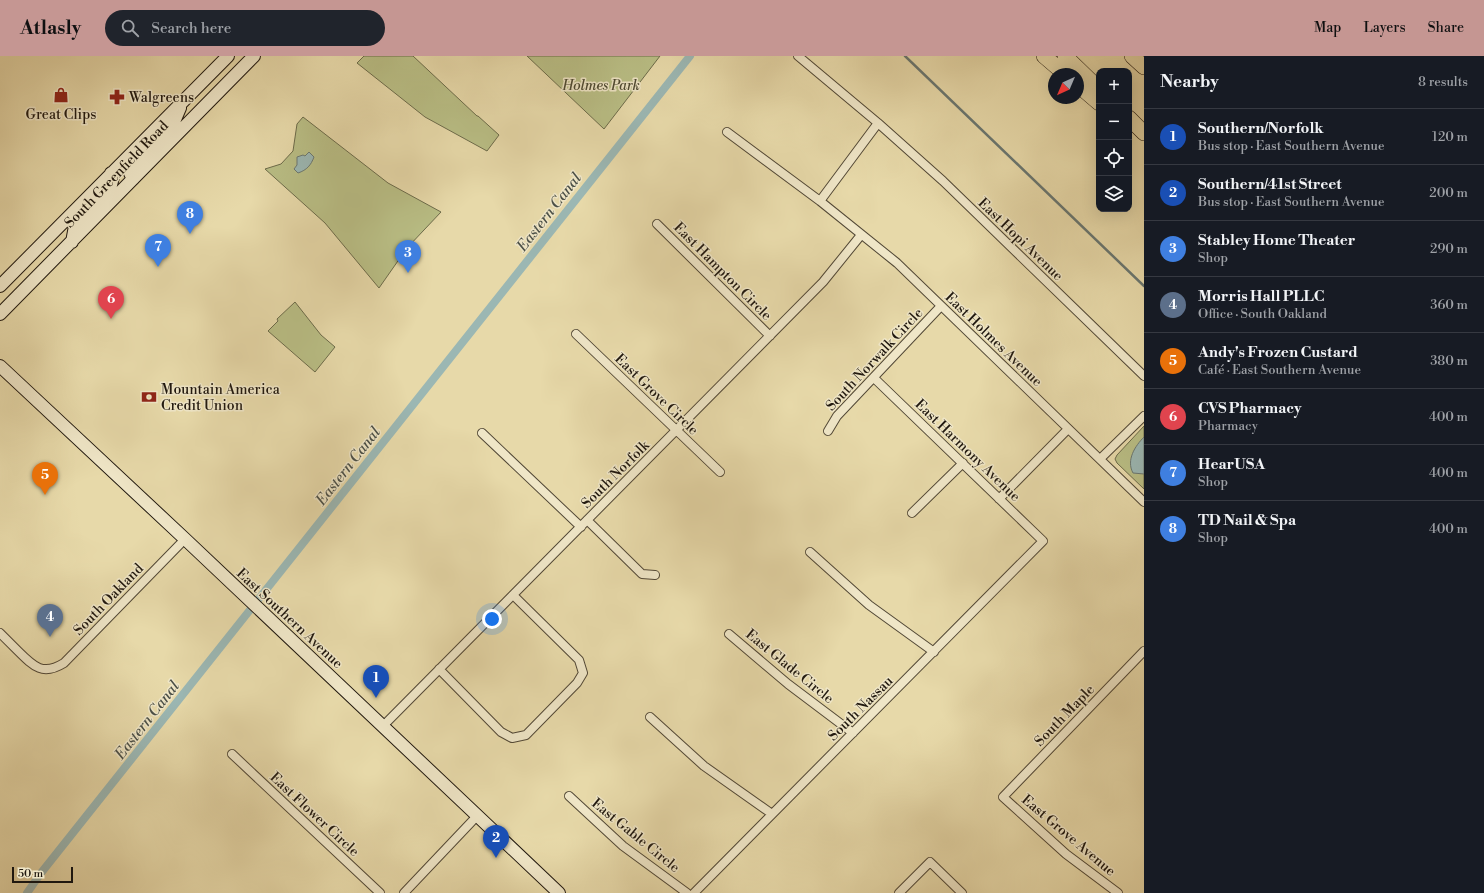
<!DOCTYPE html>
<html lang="en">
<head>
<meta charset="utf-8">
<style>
  body { margin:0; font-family:"Libre Bodoni",serif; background:#20242c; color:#f1f3f6 }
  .controls { position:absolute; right:12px; top:12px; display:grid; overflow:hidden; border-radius:8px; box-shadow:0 4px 16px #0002 }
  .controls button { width:36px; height:36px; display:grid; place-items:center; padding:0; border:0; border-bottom:1px solid #363941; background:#171b24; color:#f1f3f6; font:20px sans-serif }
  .compass { position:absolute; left:1048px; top:12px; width:36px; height:36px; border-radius:50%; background:#171b24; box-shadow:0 4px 16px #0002; rotate:224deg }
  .scale { position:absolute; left:12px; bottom:10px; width:61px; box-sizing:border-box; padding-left:4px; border:2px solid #20180f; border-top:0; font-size:11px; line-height:14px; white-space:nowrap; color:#20180f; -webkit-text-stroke:3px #efe6c7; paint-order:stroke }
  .you { position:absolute; left:492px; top:563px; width:14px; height:14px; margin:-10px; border:3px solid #fff; border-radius:50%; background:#1a73e8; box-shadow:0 0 0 6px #1a73e833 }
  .badge { display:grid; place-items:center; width:26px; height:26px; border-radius:50%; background:#c59692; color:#fff; font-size:13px; font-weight:700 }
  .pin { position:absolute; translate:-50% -33px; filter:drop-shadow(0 1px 2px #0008) }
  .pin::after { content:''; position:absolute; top:21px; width:14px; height:12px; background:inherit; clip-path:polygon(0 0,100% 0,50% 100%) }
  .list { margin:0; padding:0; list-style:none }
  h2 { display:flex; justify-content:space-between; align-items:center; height:52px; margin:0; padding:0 16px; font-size:17px }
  h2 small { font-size:13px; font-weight:400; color:#9ea1a6 }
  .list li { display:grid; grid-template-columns:26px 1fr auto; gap:12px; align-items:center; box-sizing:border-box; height:56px; padding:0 16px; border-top:1px solid #363941 }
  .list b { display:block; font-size:15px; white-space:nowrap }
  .list p { margin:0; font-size:13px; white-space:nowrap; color:#9ea1a6 }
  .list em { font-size:13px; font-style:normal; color:#9ea1a6 }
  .icon { flex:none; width:22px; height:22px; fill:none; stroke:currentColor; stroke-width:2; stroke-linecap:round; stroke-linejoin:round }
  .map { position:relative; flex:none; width:1144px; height:837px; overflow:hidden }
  header { display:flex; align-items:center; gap:24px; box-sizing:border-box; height:56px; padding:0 20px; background:#c59692; color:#111 }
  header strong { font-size:19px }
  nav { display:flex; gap:22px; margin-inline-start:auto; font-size:14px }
  .search { width:280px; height:36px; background:#20242c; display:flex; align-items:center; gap:10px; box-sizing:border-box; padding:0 14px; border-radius:22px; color:#9ea1a6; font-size:15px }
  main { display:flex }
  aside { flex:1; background:#171b24 }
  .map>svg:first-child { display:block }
</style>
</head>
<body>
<header>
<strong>Atlasly</strong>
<div class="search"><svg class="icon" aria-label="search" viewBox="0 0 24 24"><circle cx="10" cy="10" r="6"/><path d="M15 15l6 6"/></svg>Search here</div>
<nav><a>Map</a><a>Layers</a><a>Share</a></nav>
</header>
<main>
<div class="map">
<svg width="1144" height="837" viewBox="0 0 1144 837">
  <rect width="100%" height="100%" fill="#e7d9a9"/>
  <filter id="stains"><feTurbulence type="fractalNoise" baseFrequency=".005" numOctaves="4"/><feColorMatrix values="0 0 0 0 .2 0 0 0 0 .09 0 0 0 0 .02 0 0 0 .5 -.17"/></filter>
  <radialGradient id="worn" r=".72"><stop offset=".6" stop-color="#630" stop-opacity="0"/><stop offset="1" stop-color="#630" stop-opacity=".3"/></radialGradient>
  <path fill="#b9be85" stroke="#6c6b4a" d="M 364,0 L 413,0 L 477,60 L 478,60 L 499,79 L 487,95 L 425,61 L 357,7 Z
    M 527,0 L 660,0 L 604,73 Z
    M 303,61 L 388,127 L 441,156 L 407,192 L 379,232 L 325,167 L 265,113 L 281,108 L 293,95 L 297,68 Z
    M 295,246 L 321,279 L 335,291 L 315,316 L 268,275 L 278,265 L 277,263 Z
    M 1144,370 L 1144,433 L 1117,407 L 1115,403 L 1117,399 Z"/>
  <path fill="#9bb7b3" stroke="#6a7771" d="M 309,96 L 314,101 C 311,109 307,114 298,117 L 294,113 L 297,109 L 297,101 L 303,99 L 305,100 Z
    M 1144,381 L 1144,418 L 1133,417 C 1126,404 1135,390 1144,381 Z"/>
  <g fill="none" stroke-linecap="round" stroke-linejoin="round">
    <path stroke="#6a7771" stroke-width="2.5" d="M 905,0 L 1144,230"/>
    <path stroke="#9bb7b3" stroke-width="8" d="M 27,837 L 41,817 C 257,544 475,273 690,0"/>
    <g stroke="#524836" stroke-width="10">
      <path id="street" d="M 798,0 L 878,67 L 943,125 L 1144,320
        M 727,76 L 820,145 L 897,207 L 1144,446
        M 820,145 L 878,67
        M 657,168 L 770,280
        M 576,278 L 720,416
        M 828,375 L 837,360 L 941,250
        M 482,377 L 581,471
        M 1100,403 L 1144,360
        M 999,443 L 1068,373
        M 912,457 L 963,407
        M 587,464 L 642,518 L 655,519
        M 810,496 L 869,549 L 934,596
        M 0,577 C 6,583 12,589 18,595 C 34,611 43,620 64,607 L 185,483
        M 729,578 L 788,628 L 853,677
        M 439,613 L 501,676 L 512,682 L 526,679 L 577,627 L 583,617 L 579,604 L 513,539
        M 650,661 L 704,710 L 772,758
        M 383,670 L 823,226 L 861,179
        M 232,698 L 380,837
        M 569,740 L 623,790 L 687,837
        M 404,837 L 477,760
        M 694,837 L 1043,485 L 874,322
        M 899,837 L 930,806 L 962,837
        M 1118,837 L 1066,798 L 1003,741 L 1144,595"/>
    </g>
    <g stroke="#20180f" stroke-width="14">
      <path id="secondary" d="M 133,123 L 130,117 L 137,103 L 174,66 L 180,52
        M 72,186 L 75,170 L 111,129 L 113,121 L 111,117
        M 0,230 L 228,0
        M 0,258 L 254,0
        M 0,310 L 185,483 L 559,837"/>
    </g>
    <g stroke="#20180f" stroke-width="16">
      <path id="highway" d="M 1044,0 L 1065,18
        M 1065,0 L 1099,33
        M 1132,0 L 1144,11
        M 1078,29 L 1099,47
        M 1129,62 L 1144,77"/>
    </g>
    <use href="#street" stroke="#efe6c7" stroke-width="8"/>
    <use href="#secondary" stroke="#efe6c7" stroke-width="12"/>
    <use href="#highway" stroke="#e7d9a9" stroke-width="15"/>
  </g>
  <defs>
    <g id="shop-bare" transform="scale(1.2)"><path d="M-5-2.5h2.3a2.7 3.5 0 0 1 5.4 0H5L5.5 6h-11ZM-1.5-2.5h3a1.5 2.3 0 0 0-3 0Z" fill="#8f2418" stroke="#efe6c7" stroke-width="2.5" paint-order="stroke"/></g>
    <g id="pharmacy-bare" transform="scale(1.2)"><path d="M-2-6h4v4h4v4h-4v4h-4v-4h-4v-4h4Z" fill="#8f2418" stroke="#efe6c7" stroke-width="2.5" paint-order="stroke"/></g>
    <g id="bank-bare" transform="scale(1.2)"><path d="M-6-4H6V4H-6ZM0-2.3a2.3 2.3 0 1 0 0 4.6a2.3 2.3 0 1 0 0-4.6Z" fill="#8f2418" stroke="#efe6c7" stroke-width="2.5" paint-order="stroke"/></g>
  </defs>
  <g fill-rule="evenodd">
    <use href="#shop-bare" x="61" y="39"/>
    <use href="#pharmacy-bare" x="117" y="41"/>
    <use href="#bank-bare" x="149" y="341"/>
  </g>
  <g text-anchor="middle" stroke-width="3" stroke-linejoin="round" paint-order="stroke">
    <g font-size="14" font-style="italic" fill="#4e4a32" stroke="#efe6c7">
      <text x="601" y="34">Holmes Park</text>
    </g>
    <g font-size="14" fill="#20180f" stroke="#efe6c7" text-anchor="start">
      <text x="129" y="46">Walgreens</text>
      <text x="61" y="63" text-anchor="middle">Great Clips</text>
      <text x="161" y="338">Mountain America<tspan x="161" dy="16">Credit Union</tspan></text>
    </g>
    <g font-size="14" fill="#20180f" stroke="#efe6c7">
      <text transform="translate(116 118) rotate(-46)" y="5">South Greenfield Road</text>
      <text transform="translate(1021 183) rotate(44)" y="5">East Hopi Avenue</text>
      <text transform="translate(723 215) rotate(45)" y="5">East Hampton Circle</text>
      <text transform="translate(994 283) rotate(44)" y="5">East Holmes Avenue</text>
      <text transform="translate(874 303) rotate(-47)" y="5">South Norwalk Circle</text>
      <text transform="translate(657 338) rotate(44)" y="5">East Grove Circle</text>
      <text transform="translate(968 394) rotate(44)" y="5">East Harmony Avenue</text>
      <text transform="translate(615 418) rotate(-45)" y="5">South Norfolk</text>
      <text transform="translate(108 543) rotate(-46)" y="5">South Oakland</text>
      <text transform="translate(290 562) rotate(43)" y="5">East Southern Avenue</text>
      <text transform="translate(790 610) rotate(39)" y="5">East Glade Circle</text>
      <text transform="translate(860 652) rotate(-45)" y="5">South Nassau</text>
      <text transform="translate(1064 659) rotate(-46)" y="5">South Maple</text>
      <text transform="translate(315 758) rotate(43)" y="5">East Flower Circle</text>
      <text transform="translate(636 779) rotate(39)" y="5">East Gable Circle</text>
      <text transform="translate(1069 779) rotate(40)" y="5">East Grove Avenue</text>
    </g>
    <g font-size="15" font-style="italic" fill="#4b5048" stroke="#efe6c7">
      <text transform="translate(549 156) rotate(-52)" y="5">Eastern Canal</text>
      <text transform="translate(348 410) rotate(-52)" y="5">Eastern Canal</text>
      <text transform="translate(147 664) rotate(-52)" y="5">Eastern Canal</text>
    </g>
  </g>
  <rect width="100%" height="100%" filter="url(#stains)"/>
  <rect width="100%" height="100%" fill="url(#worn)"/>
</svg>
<div class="controls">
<button>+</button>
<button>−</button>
<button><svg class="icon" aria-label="locate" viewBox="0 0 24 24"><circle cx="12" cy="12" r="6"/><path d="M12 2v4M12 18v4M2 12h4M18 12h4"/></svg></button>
<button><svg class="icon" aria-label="layers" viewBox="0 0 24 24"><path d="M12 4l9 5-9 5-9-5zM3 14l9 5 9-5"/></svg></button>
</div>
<svg class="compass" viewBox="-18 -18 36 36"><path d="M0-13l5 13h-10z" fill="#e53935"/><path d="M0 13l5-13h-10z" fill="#9ea1a6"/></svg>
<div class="scale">50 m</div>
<div class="you"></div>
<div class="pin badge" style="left:376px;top:642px;background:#1a4fb4">1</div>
<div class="pin badge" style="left:496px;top:802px;background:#1a4fb4">2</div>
<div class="pin badge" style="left:408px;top:217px;background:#3f7fe0">3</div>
<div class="pin badge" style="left:50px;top:581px;background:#5c6f8a">4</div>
<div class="pin badge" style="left:45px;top:439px;background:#e8710a">5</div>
<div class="pin badge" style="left:111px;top:263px;background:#e0444e">6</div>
<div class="pin badge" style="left:158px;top:211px;background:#3f7fe0">7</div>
<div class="pin badge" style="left:190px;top:178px;background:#3f7fe0">8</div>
</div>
<aside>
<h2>Nearby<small>8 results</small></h2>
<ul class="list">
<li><span class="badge" style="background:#1a4fb4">1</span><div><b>Southern/Norfolk</b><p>Bus stop · East Southern Avenue</p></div><em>120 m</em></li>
<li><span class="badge" style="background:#1a4fb4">2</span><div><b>Southern/41st Street</b><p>Bus stop · East Southern Avenue</p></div><em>200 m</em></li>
<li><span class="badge" style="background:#3f7fe0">3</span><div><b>Stabley Home Theater</b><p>Shop</p></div><em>290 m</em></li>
<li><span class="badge" style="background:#5c6f8a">4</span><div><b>Morris Hall PLLC</b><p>Office · South Oakland</p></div><em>360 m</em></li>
<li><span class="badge" style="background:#e8710a">5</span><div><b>Andy's Frozen Custard</b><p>Café · East Southern Avenue</p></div><em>380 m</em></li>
<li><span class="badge" style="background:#e0444e">6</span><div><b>CVS Pharmacy</b><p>Pharmacy</p></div><em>400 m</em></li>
<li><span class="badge" style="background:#3f7fe0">7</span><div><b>HearUSA</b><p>Shop</p></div><em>400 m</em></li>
<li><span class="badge" style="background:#3f7fe0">8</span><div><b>TD Nail &amp; Spa</b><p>Shop</p></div><em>400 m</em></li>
</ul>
</aside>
</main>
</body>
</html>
